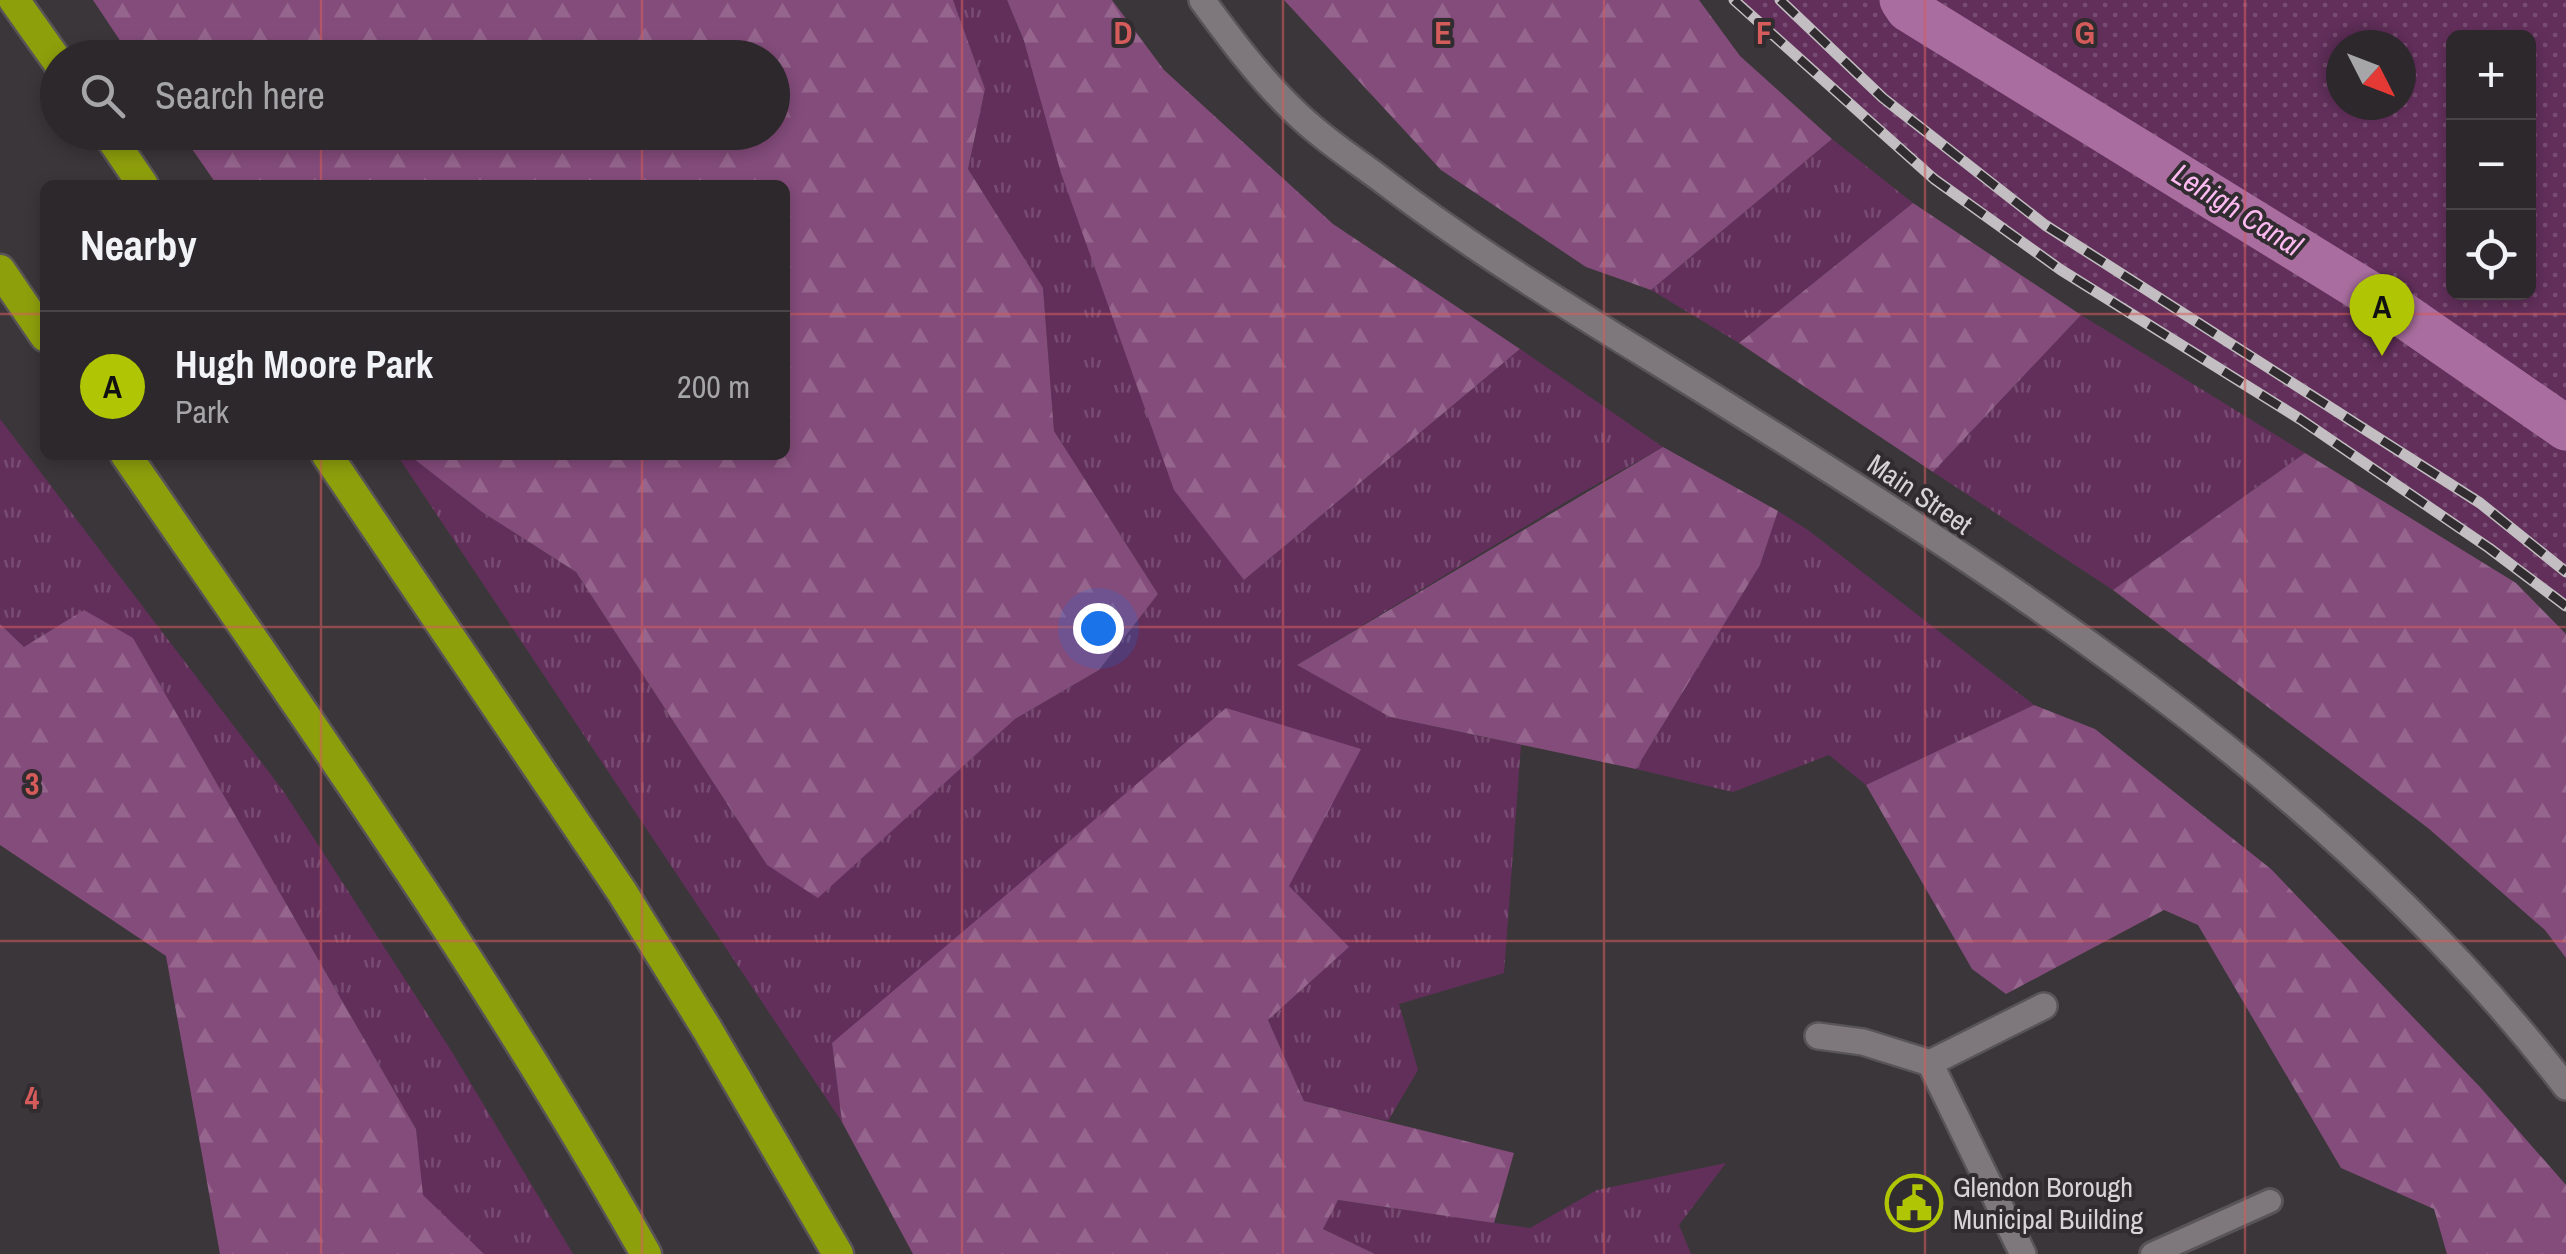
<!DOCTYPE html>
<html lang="en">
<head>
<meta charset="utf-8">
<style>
  body { margin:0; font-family:"Archivo Narrow",sans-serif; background:#383438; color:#f1f3f6 }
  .controls { position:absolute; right:30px; top:30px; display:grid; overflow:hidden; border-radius:15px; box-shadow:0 5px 15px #0003 }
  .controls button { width:90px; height:90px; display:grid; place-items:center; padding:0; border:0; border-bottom:2px solid #484448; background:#2c282c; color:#f1f3f6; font:50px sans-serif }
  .compass { position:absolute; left:2326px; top:30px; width:90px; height:90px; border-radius:50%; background:#2c282c; box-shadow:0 5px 15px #0003; rotate:132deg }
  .you { position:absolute; left:1098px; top:628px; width:35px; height:35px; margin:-25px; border:8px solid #fff; border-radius:50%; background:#1a73e8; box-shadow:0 0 0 15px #1a73e833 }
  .badge { display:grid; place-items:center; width:65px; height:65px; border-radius:50%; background:#b0c503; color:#111; font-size:32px; font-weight:700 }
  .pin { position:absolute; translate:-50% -82px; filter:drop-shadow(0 2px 5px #0008) }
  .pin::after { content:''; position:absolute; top:52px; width:35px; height:30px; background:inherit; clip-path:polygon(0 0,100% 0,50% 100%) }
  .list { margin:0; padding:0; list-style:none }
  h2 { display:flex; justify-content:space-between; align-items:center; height:130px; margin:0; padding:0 40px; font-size:42px }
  h2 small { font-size:32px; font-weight:400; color:#a6a6a9 }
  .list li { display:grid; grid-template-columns:65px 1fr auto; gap:30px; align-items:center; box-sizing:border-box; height:150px; padding:0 40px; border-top:2px solid #484448 }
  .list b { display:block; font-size:38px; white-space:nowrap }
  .list p { margin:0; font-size:32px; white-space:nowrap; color:#a6a6a9 }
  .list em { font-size:32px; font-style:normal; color:#a6a6a9 }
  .icon { flex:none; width:55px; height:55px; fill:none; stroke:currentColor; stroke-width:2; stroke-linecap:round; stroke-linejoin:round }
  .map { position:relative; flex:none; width:2566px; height:1254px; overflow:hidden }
  .search { position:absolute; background:#2c282c; box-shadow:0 5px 15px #0003; left:40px; top:40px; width:750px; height:110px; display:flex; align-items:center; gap:25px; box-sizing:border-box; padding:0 35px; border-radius:55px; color:#a6a6a9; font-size:38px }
  .panel { position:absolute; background:#2c282c; box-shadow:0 5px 15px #0003; left:40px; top:180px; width:750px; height:280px; border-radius:15px }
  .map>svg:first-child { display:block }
</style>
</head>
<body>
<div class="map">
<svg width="2566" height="1254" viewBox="0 0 2566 1254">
  <defs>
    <pattern id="grass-tufts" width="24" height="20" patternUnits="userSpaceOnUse" patternTransform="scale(2.5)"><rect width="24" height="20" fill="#622f5b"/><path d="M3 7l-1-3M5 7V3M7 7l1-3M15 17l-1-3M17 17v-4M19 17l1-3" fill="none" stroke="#784c72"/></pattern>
    <pattern id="forest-firs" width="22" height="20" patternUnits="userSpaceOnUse" patternTransform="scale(2.5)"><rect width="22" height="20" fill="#844c7b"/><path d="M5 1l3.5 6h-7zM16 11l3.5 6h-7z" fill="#95658d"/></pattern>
    <pattern id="park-dots" width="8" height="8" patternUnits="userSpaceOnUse" patternTransform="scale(2.5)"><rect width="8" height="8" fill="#622f5b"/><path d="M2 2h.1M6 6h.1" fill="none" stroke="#784c72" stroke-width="1.8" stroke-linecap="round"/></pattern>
  </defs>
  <rect width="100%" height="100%" fill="#3b363a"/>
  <path fill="url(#grass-tufts)" d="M 953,0 L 1007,0 L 1244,580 L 1520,349 L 1663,447 L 1574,497 L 1297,665 L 1390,717 L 1521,745 L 1504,973 L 1399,1004 L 1418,1070 L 1388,1121 L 1304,1101 L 1268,1020 L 1349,947 L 832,1043 L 842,1122 L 397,455 L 409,455 L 482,512 L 576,572 L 767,865 L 818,897 L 1015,719 L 1099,670 L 1158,594 L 1054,431 L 1043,288 L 968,169 L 985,89 Z
    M 1832,139 L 1913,203 L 1739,343 L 1651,290 Z
    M 2081,315 L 2305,453 L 2113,590 L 1933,472 Z
    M 0,419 L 284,792 L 452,1052 L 573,1254 L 484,1254 L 422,1195 L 416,1129 L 133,638 L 24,647 L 0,624 Z
    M 1778,511 L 1808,530 L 2034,705 L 1866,785 L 1829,755 L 1733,792 L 1636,769 L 1760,565 Z
    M 1726,1163 L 1679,1225 L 1691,1254 L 1375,1254 L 1323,1229 L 1337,1200 L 1530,1228 L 1597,1190 Z"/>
  <path fill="url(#forest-firs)" d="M 93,0 L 953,0 L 985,89 L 968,169 L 1043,288 L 1054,431 L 1158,594 L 1099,670 L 1015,719 L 818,898 L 767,865 L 576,572 L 482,512 L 409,455 L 785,455 L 785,185 L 217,185 L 181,133 L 772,132 L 772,58 L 131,57 Z
    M 1007,0 L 1112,0 L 1164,70 L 1333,224 L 1520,349 L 1244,580 L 1174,490 L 1061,173 L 1024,41 Z
    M 1284,0 L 1699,0 L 1740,56 L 1832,139 L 1651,290 L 1586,267 L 1441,170 Z
    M 1913,203 L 2081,315 L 1933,472 L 1739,343 Z
    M 1663,447 L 1778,511 L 1760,565 L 1636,769 L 1390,717 L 1297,665 Z
    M 2305,453 L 2516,583 L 2566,634 L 2566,958 L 2545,930 L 2428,828 L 2113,590 Z
    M 84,610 L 133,638 L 416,1129 L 423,1195 L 484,1254 L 220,1254 L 166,956 L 0,845 L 0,624 L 24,647 Z
    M 2034,705 L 2095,729 L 2271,869 L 2480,1087 L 2566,1185 L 2566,1254 L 2447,1254 L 2434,1209 L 2341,1168 L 2198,925 L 2164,910 L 2006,994 L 1972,969 L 1866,785 Z
    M 1226,708 L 1361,749 L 1289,886 L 1349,947 L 1268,1020 L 1304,1101 L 1514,1153 L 1494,1223 L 1338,1200 L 1323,1229 L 1375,1254 L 913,1254 L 842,1122 L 832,1043 Z"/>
  <path fill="url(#park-dots)" fill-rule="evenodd" d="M 1734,0 L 2566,0 L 2566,606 L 2489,548 L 2300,419 L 2061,270 L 1934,179 ZM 2454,38 L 2528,38 L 2528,292 L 2454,292 ZM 2341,45 L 2401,45 L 2401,105 L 2341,105 Z"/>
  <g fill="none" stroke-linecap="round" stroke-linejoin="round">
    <path stroke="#a96e9f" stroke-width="45" d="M 1902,0 L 1908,9 L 2396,310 L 2566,428"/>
    <g stroke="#585457" stroke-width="28">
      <path id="service" d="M 2152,1254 L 2270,1201"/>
    </g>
    <g stroke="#585457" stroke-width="30">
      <path id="minor" d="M 1818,1036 L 1863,1042 L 1930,1063 L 2044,1006
        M 1930,1063 L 2023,1254"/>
    </g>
    <g stroke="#585457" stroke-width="30">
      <path id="secondary" d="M 1202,0 C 1230,38 1258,76 1292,109 C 1319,136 1351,157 1382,180 C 1496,267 1622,339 1744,416 C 2043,603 2349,804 2566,1087"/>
    </g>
    <g stroke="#585457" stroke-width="35">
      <path id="motorway" d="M 14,0 L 58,62
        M 107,132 L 143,185
        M 0,270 L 45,336
        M 126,455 C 306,717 490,977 646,1254
        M 327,455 L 622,892 L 707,1029 L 838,1254"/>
    </g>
    <use href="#service" stroke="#7e787d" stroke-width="22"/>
    <use href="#minor" stroke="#7e787d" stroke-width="25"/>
    <use href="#secondary" stroke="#7e787d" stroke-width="25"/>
    <use href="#motorway" stroke="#8e9f0c" stroke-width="30"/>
    <g stroke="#c2bec1" stroke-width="11">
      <path id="rail" d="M 1734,0 L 1934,179 L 2061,270 L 2300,419 L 2489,548 L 2566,606
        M 1780,0 L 1883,98 L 2045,225 L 2480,503 L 2566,572"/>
    </g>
    <use href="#rail" stroke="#312c30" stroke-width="8" stroke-dasharray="22" stroke-linecap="butt"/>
  </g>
  <path fill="none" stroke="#d65c5c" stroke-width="2.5" stroke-opacity="0.55" d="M 321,0 L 321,58M 642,0 L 642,58M 962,0 L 962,1254M 1283,0 L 1283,1254M 1604,0 L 1604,1254M 1925,0 L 1925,1254M 2245,0 L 2245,1254M 321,132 L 321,185M 642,132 L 642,185M 0,314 L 45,314M 785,314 L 2566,314M 321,455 L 321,1254M 642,455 L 642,1254M 0,627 L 2566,627M 0,941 L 2566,941"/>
  <defs>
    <g id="civic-ring" transform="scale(2.875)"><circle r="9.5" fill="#312c30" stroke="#b0c503" stroke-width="1.5"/><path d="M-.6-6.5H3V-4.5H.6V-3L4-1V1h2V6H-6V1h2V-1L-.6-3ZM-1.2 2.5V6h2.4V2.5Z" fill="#b0c503"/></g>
  </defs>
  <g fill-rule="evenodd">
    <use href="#civic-ring" x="1914" y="1203"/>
  </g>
  <g text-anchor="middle" stroke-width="8" stroke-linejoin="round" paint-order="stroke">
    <g font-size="28" fill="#d7d4d6" stroke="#312c30">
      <text transform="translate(1920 494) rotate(34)" y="10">Main Street</text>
    </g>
    <g font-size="28" fill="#d7d4d6" stroke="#312c30" text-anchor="start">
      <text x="1953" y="1197">Glendon Borough<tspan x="1953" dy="32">Municipal Building</tspan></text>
    </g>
    <g font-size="30" font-style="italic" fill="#fdbaf1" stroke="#312c30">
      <text transform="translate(2237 210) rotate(32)" y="10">Lehigh Canal</text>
    </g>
  </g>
  <g font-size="32" text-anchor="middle" font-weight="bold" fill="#d65c5c" stroke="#312c30" stroke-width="8" stroke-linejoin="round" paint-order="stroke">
    <text x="1123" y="44">D</text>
    <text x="1443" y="44">E</text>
    <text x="1764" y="44">F</text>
    <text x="2085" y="44">G</text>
    <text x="32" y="795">3</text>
    <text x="32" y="1109">4</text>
  </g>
</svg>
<div class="controls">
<button>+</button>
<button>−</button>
<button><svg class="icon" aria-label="locate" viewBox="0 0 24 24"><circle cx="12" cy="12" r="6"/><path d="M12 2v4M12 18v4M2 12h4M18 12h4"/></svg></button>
</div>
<svg class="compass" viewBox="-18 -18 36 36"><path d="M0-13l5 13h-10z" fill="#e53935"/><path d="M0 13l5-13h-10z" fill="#a6a6a9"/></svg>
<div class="you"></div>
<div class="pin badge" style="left:2382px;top:356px">A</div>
<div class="search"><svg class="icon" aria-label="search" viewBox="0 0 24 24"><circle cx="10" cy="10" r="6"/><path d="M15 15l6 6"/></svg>Search here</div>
<section class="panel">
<h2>Nearby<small></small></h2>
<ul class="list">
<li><span class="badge">A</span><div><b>Hugh Moore Park</b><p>Park</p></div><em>200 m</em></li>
</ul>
</section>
</div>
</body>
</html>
